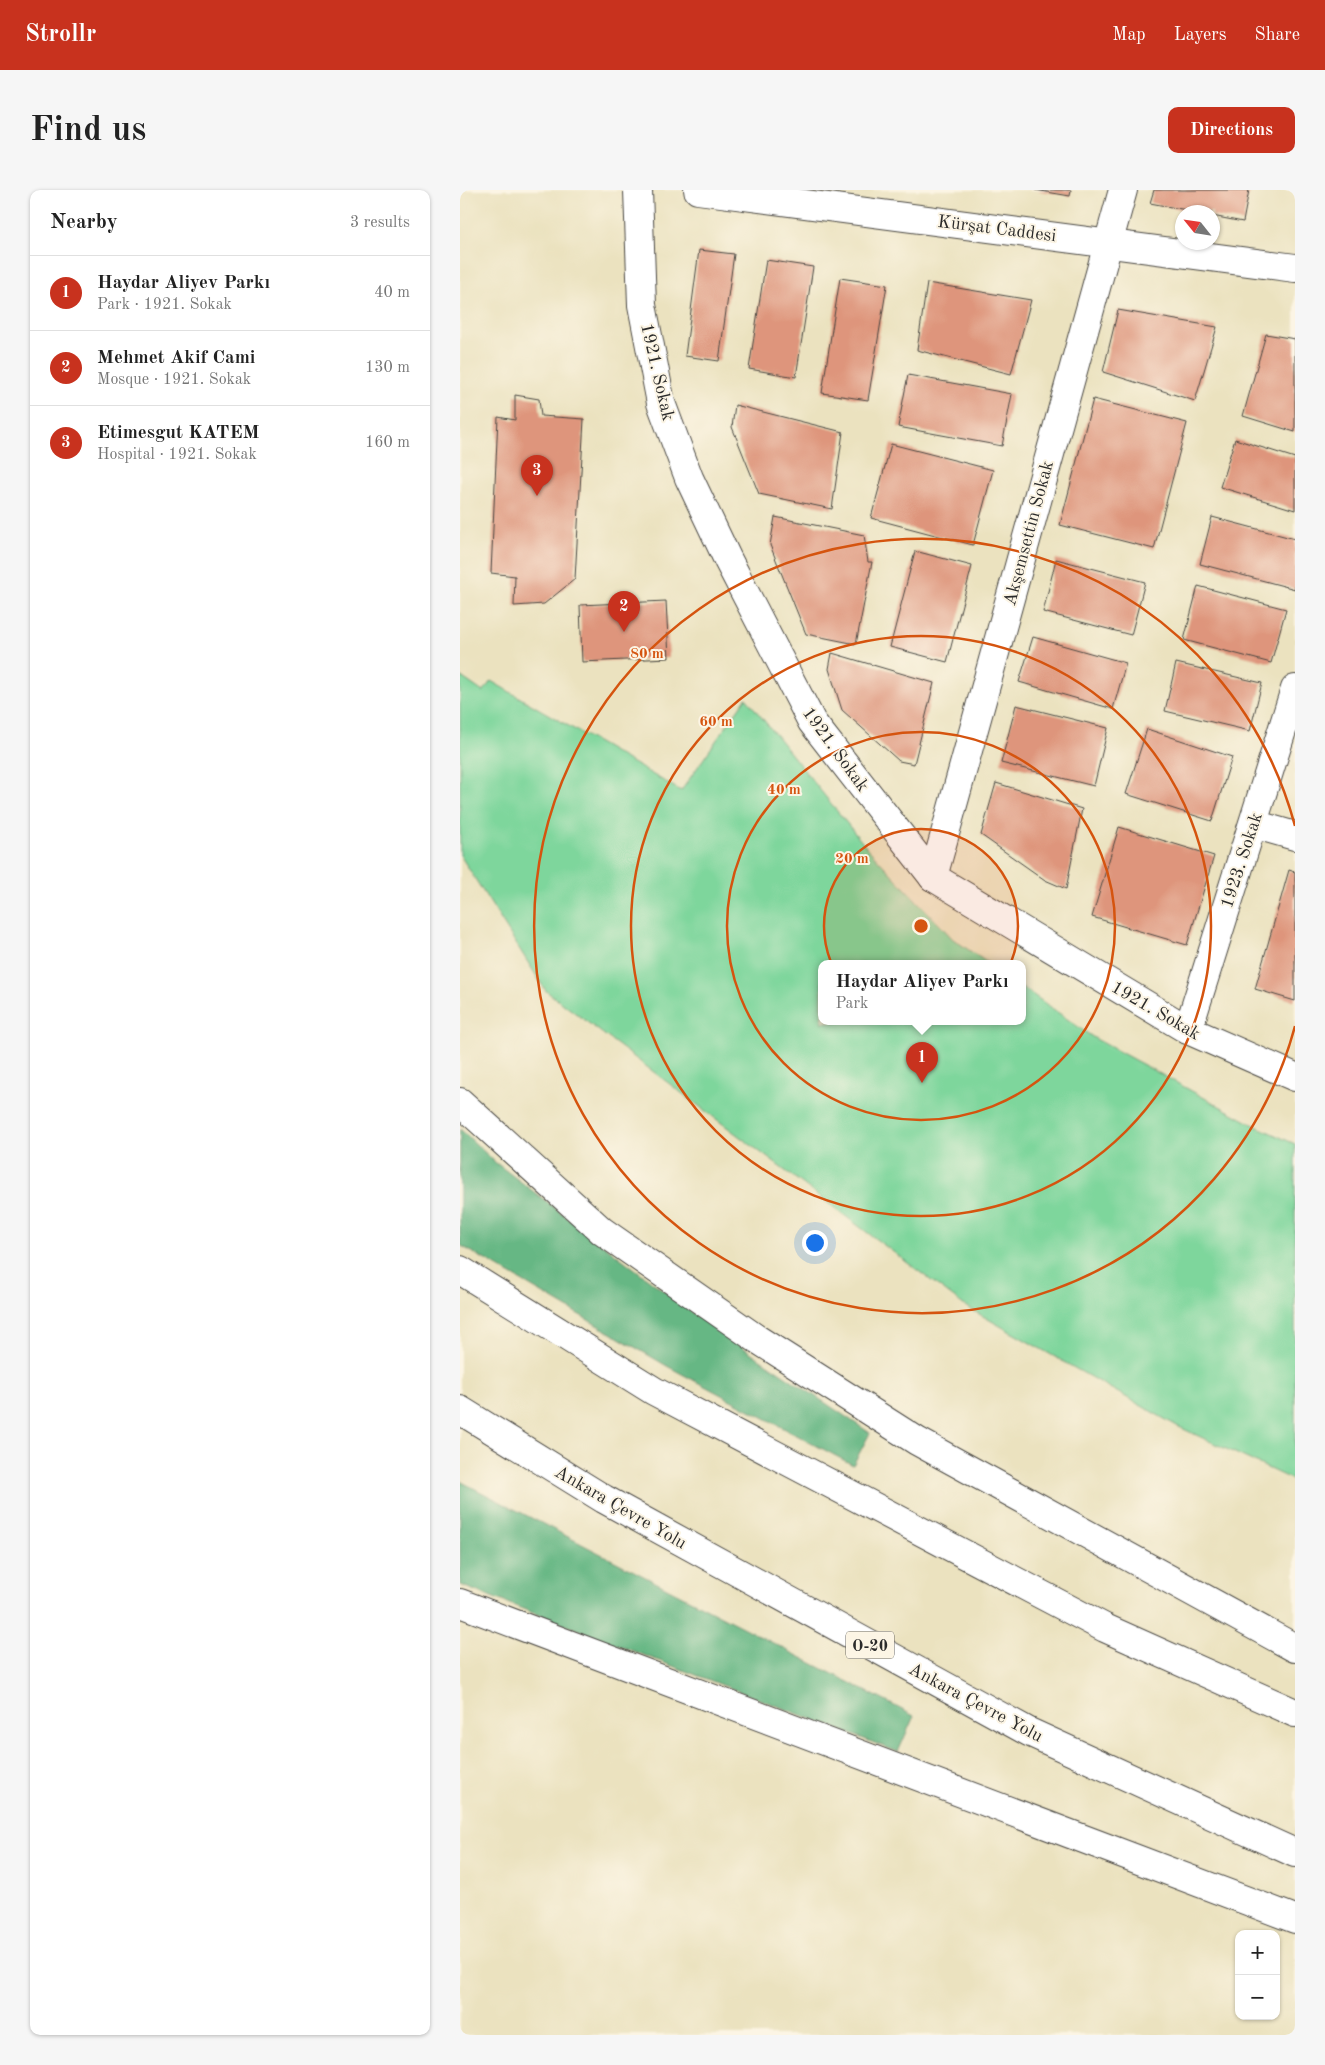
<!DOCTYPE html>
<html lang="en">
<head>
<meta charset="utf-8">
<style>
  body { margin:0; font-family:"Old Standard TT",serif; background:#f6f6f6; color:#222 }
  .controls { position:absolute; right:15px; bottom:15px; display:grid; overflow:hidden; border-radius:10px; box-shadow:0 1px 4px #0004 }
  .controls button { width:45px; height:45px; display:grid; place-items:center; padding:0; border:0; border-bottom:1px solid #e0e0e0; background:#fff; color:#222; font:25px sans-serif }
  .compass { position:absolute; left:715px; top:15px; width:45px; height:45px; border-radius:50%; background:#fff; box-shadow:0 1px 4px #0004; rotate:300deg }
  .you { position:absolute; left:354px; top:1052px; width:18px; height:18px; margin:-12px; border:4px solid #fff; border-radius:50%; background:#1a73e8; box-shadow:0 0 0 8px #1a73e833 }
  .badge { display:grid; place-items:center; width:32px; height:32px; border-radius:50%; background:#c8321e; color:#fff; font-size:16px; font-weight:700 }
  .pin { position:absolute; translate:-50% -41px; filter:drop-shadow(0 1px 2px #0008) }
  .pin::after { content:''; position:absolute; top:26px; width:18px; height:15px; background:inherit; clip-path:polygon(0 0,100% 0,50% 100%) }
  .popup { position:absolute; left:358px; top:770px; width:208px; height:65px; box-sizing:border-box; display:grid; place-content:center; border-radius:10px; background:#fff; filter:drop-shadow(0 1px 4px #0005); font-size:16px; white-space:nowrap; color:#767676 }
  .popup b { font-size:19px; color:#222 }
  .popup::after { content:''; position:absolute; left:50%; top:100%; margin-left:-10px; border:10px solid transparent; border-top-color:#fff }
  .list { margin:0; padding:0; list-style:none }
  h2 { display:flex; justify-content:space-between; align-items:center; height:65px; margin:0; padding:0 20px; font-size:21px }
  h2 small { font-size:16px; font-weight:400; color:#767676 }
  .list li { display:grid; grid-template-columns:32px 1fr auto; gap:15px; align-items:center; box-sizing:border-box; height:75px; padding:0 20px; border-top:1px solid #e0e0e0 }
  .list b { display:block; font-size:19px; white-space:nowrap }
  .list p { margin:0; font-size:16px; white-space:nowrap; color:#767676 }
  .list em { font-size:16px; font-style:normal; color:#767676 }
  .map { position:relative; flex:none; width:835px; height:1845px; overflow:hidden; border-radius:10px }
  header { display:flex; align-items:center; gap:30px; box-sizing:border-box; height:70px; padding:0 25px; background:#c8321e; color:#fff }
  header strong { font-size:24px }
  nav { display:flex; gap:28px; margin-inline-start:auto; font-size:18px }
  .intro { display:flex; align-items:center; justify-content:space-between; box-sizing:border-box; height:120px; padding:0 30px }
  h1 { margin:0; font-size:35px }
  .button { padding:12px 22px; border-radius:10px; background:#c8321e; color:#fff; font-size:18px; font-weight:700 }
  main { display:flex; gap:30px; padding:0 30px }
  aside { flex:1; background:#fff; border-radius:10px; box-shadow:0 1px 4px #0004 }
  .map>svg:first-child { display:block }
</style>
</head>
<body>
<header>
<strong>Strollr</strong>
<nav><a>Map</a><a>Layers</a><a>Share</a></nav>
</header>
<div class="intro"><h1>Find us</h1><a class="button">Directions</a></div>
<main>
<aside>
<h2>Nearby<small>3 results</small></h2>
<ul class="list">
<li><span class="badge">1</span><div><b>Haydar Aliyev Parkı</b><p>Park · 1921. Sokak</p></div><em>40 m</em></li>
<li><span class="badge">2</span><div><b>Mehmet Akif Cami</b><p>Mosque · 1921. Sokak</p></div><em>130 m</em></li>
<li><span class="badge">3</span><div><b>Etimesgut KATEM</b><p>Hospital · 1921. Sokak</p></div><em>160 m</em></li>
</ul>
</aside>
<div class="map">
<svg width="835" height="1845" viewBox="0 0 835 1845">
  <rect width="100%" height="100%" fill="#fcf5e5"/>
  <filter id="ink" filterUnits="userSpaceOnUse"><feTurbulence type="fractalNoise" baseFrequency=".02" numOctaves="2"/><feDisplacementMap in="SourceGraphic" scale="10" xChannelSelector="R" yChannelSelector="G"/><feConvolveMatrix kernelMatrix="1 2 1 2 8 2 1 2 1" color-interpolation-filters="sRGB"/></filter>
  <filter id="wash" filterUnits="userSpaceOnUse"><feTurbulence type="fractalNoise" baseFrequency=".0096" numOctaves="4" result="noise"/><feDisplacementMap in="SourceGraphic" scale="20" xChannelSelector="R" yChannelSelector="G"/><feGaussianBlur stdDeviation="1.12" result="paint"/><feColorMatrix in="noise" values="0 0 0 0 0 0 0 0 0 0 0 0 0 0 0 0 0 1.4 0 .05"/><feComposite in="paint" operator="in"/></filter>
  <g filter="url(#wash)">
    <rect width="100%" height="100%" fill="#ebe2bf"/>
    <path fill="#7ed69c" stroke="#548064" d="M 0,486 L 23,502 L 31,491 L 221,601 L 286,508 L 406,657 L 493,749 L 529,774 L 362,774 L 362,832 L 562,832 L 562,797 L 634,848 L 798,937 L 835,954 L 835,1291 L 717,1236 L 505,1116 L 86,801 L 0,665 Z"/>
    <path fill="#66b784" stroke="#487158" d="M 0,939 L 36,973 L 238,1127 L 410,1243 L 393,1275 L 207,1176 L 0,1055 Z
      M 0,1291 L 454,1526 L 438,1562 L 0,1395 Z"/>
    <g id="blocks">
      <path fill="#de957b" d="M 575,0 L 611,0 L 610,6 Z
        M 694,0 L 789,0 L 783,32 L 752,26 L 752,22 L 737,22 L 690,13 Z
        M 239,60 L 274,64 L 259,171 L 225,166 Z
        M 306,70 L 353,77 L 336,187 L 289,179 Z
        M 380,88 L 427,95 L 408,210 L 362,203 Z
        M 467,93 L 571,110 L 551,184 L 457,160 Z
        M 658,120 L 757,137 L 735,211 L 643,182 Z
        M 806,144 L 835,149 L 835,242 L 783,226 Z
        M 448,185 L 552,204 L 542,256 L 438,237 Z
        M 55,205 L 79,209 L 81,226 L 124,229 L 115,389 L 84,414 L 54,416 L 55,386 L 31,383 L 38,227 L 55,230 Z
        M 633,209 L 727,233 L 694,359 L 600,335 Z
        M 275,215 L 383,242 L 372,319 L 299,304 L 272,237 Z
        M 775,249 L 835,268 L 835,320 L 760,297 Z
        M 431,254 L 533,280 L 513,355 L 411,328 Z
        M 315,327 L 404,345 L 408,372 L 412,372 L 396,454 L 346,444 L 310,355 Z
        M 752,327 L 835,349 L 835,399 L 740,374 Z
        M 455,361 L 512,376 L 487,472 L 430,457 Z
        M 596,369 L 685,392 L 671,445 L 583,422 Z
        M 738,396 L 826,419 L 811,473 L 724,450 Z
        M 206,411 L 209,468 L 122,472 L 120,415 Z
        M 573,447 L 666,473 L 653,519 L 559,492 Z
        M 372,463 L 474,493 L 454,574 L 439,571 L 382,520 L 369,479 Z
        M 716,473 L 802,493 L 790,541 L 705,521 Z
        M 556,515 L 648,538 L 634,596 L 541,573 Z
        M 687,539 L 772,567 L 752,631 L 666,604 Z
        M 536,593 L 622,619 L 606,699 L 585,690 L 521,645 Z
        M 659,637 L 754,666 L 727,755 L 632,727 Z
        M 829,680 L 835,682 L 835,811 L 795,799 Z"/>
    </g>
  </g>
  <g filter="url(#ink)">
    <use href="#blocks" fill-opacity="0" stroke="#484641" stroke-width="1"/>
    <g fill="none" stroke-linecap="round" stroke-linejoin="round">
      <g stroke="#484641" stroke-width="30">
        <path id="minor" d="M 793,634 L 835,646
          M 473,687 L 663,0
          M 728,840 L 835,499"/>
      </g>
      <g stroke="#484641" stroke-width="30">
        <path id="tertiary" d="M 178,0 L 182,115 L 201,213 L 229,288 L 268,370 L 352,532 L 473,687 L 728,840 L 835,887
          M 238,0 L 835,78"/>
      </g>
      <g stroke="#484641" stroke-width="30">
        <path id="motorway" d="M 0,912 L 142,1041 L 297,1149 L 457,1251 L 835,1458
          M 0,1080 L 194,1201 L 645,1438 L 835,1523
          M 0,1220 L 144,1309 L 569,1542 L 835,1663
          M 0,1413 L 835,1729"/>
      </g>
      <use href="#minor" stroke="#fff" stroke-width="28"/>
      <use href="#tertiary" stroke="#fff" stroke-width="28"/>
      <use href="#motorway" stroke="#fff" stroke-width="28"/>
    </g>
  </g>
  <circle cx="461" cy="736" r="97" fill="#d5540f" fill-opacity=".12"/>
  <g fill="none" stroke="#d5540f" stroke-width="2.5">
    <circle cx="461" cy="736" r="97"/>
    <circle cx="461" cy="736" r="194"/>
    <circle cx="461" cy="736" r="290"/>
    <path d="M835 836A387 387 0 1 1 835 636"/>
  </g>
  <g text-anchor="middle" stroke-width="4" stroke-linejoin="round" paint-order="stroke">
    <rect fill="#fcf5e5" stroke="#6a6863" stroke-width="1" x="386" y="1441.5" width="48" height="27" rx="4"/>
    <g font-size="16" font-weight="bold" fill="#2b2b2b">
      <text x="410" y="1461">O-20</text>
    </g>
    <g font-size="18" fill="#2b2b2b" stroke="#fcf5e5">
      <text transform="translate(537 38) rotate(7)" y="6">Kürşat Caddesi</text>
      <text transform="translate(198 182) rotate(77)" y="6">1921. Sokak</text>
      <text transform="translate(568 343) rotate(-75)" y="6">Akşemsettin Sokak</text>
      <text transform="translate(376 559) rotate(54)" y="6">1921. Sokak</text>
      <text transform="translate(781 670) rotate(-72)" y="6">1923. Sokak</text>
      <text transform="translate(696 820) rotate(30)" y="6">1921. Sokak</text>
      <text transform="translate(161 1317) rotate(30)" y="6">Ankara Çevre Yolu</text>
      <text transform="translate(516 1512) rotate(28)" y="6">Ankara Çevre Yolu</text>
    </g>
  </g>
  <circle cx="461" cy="736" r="8" fill="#d5540f" stroke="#fcf5e5" stroke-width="2.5"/>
  <g font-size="15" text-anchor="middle" font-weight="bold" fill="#d5540f" stroke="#fcf5e5" stroke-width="4" stroke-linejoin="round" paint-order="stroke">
    <text x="187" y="468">80 m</text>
    <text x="256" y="536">60 m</text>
    <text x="324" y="604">40 m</text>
    <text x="392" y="673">20 m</text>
  </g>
</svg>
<div class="controls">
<button>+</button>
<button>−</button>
</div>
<svg class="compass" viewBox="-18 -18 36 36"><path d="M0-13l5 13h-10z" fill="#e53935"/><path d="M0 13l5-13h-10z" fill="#767676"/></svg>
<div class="you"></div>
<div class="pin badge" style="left:462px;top:893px">1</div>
<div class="popup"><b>Haydar Aliyev Parkı</b>Park</div>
<div class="pin badge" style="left:164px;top:442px">2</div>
<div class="pin badge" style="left:77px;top:306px">3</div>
</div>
</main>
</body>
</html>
